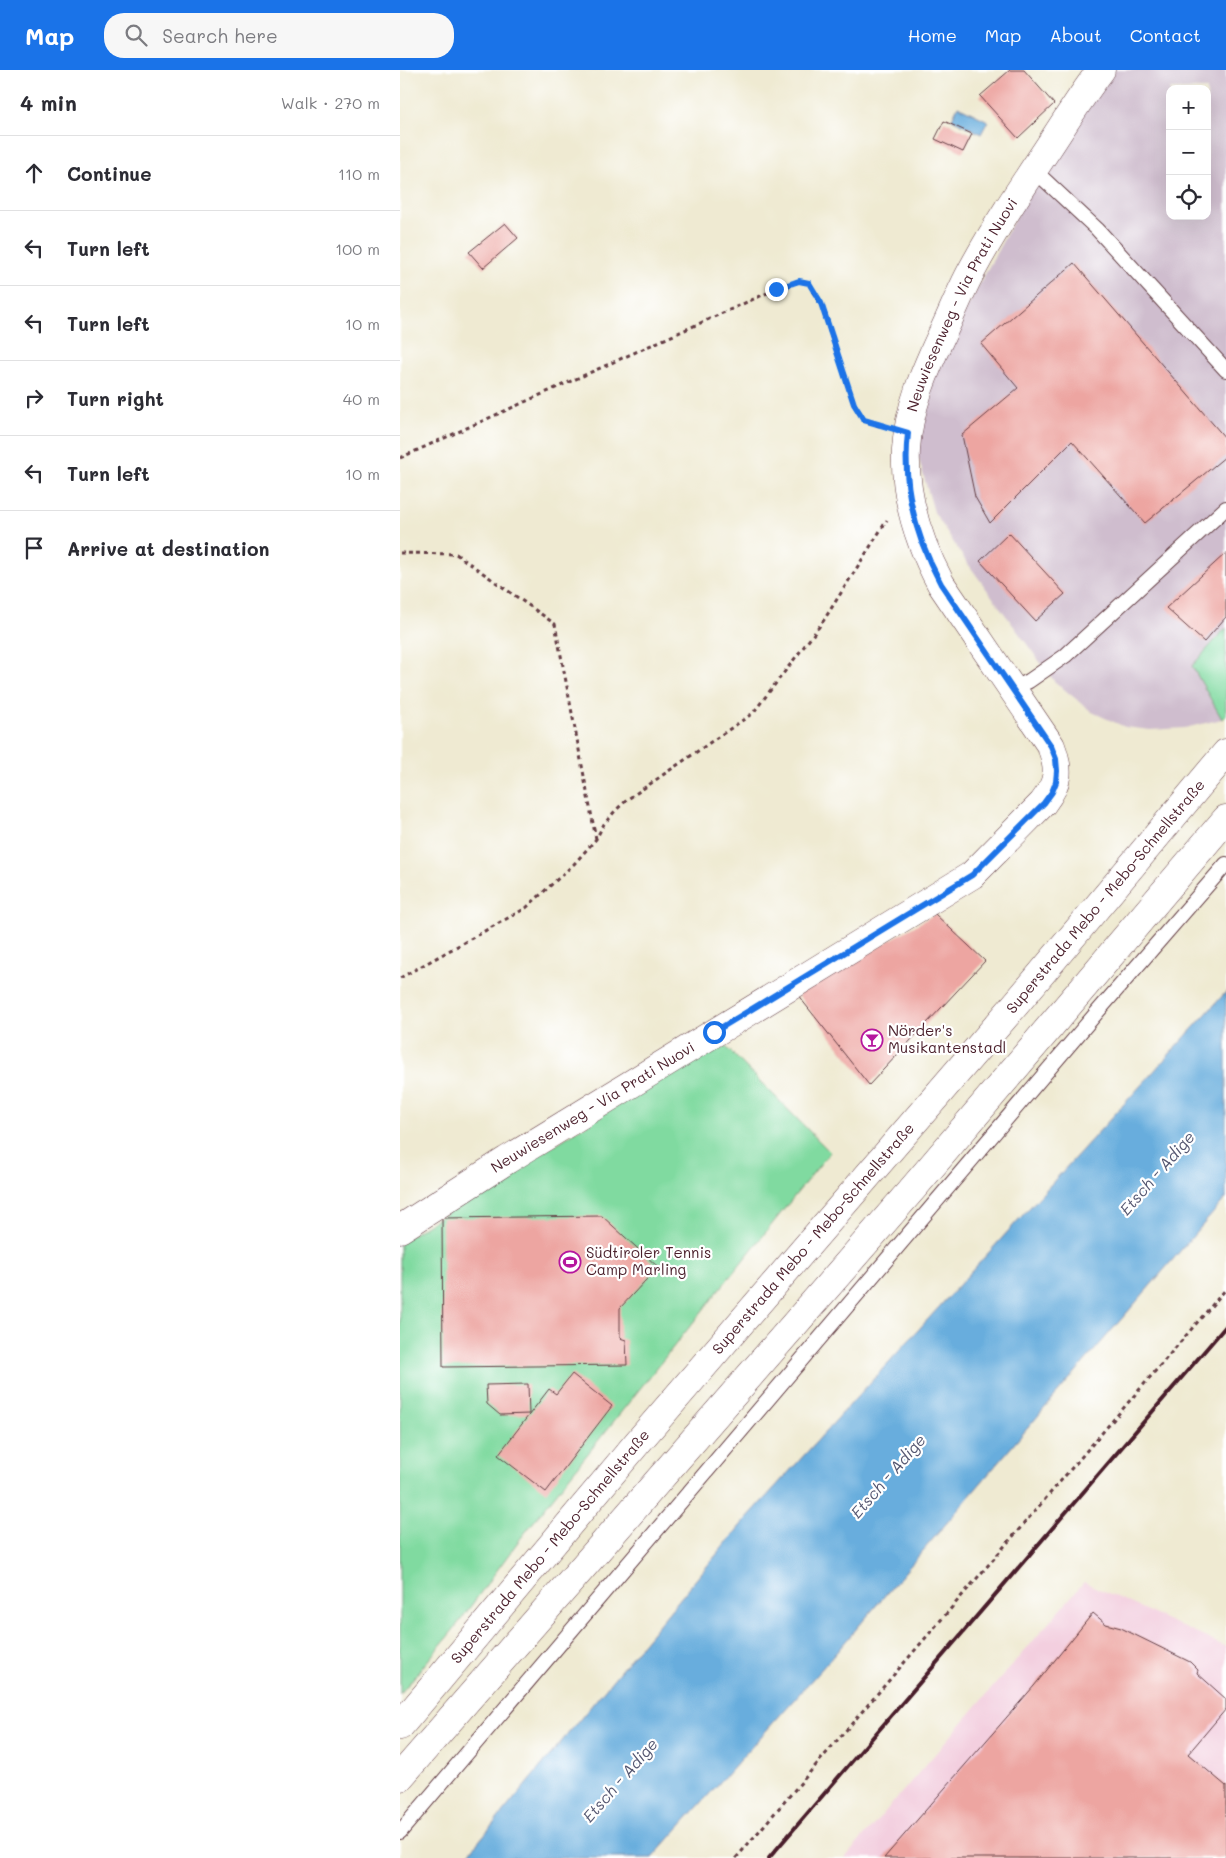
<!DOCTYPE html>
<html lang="en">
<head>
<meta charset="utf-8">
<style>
  body { margin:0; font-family:Mali,sans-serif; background:#f7f7f7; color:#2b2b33 }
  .controls { position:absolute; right:15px; top:15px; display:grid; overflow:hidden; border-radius:10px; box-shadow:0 5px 20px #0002 }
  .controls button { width:45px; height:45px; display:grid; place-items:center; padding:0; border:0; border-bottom:1px solid #e1e1e2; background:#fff; color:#2b2b33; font:25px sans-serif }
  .stop { position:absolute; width:15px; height:15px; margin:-11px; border:4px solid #1a73e8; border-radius:50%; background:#fff }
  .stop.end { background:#1a73e8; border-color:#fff; box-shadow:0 1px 5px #0008 }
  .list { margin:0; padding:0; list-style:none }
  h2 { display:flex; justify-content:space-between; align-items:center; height:65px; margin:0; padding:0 20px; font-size:21px }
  h2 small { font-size:16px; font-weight:400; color:#7c7c81 }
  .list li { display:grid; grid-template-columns:32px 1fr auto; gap:15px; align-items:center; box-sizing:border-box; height:75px; padding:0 20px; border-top:1px solid #e1e1e2 }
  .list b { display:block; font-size:19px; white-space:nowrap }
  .list em { font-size:16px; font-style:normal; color:#7c7c81 }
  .icon { flex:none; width:28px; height:28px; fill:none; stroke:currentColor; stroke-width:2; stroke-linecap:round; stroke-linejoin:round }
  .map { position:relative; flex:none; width:826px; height:1788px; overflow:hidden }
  header { display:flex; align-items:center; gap:30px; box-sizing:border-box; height:70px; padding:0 25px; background:#1a73e8; color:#fff }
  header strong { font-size:24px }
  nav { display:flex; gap:28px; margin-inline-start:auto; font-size:18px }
  .search { width:350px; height:45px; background:#f7f7f7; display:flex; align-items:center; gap:12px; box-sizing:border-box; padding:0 18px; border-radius:20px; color:#7c7c81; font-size:19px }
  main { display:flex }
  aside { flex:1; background:#fff }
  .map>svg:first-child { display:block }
</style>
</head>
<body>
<header>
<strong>Map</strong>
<div class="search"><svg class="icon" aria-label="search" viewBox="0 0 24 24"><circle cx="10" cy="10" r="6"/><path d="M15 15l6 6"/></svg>Search here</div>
<nav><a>Home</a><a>Map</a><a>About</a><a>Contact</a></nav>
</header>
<main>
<aside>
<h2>4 min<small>Walk · 270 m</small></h2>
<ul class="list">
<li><svg class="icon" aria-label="ahead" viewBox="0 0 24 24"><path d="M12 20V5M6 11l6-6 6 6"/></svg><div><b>Continue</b></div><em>110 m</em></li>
<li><svg class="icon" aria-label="left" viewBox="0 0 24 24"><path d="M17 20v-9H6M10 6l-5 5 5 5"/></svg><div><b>Turn left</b></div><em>100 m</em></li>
<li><svg class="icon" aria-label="left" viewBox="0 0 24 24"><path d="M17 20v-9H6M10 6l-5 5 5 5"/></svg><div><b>Turn left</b></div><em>10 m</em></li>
<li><svg class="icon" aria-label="right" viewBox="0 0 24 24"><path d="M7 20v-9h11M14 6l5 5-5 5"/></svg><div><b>Turn right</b></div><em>40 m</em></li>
<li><svg class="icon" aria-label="left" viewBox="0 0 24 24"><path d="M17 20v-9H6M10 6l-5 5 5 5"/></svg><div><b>Turn left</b></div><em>10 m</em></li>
<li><svg class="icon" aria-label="arrive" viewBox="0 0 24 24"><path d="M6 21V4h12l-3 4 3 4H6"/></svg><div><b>Arrive at destination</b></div></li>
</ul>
</aside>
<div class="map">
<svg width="826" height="1788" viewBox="0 0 826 1788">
  <rect width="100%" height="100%" fill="#fff"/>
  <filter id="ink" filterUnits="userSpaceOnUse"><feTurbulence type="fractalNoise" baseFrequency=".02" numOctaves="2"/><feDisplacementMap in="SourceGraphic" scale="10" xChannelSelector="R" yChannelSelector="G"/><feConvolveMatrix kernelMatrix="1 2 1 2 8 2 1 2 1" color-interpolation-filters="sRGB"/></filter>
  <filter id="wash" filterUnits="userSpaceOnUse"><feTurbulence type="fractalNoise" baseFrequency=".0096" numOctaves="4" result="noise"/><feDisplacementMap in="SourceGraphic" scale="20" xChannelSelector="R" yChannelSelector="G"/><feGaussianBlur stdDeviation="1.12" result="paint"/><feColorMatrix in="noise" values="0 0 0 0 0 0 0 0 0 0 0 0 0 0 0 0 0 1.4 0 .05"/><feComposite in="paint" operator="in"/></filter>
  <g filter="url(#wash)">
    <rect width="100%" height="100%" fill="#efead2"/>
    <path fill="#f3cfdf" d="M 684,1512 L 826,1577 L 826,1788 L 445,1788 Z"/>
    <path fill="#cfbdce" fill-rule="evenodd" d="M 695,0 L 826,0 L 826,646 L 822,649 L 785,658 L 750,660 L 725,657 L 692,642 L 654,611 L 563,487 L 534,442 L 513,369 L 523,319 ZM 770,19 L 807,19 L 807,146 L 770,146 Z"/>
    <path fill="#80daa0" stroke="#657c66" d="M 826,558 L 826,646 L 822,649 L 792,596 Z
      M 320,971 L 430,1082 L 173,1402 L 117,1473 L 54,1559 L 0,1624 L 0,1172 Z"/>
    <path fill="#68addd" stroke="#596684" d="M 558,36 L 588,51 L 581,64 L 552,49 Z
      M 826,922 L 826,1128 L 655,1326 L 434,1585 L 252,1788 L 65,1788 L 346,1449 Z"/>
    <g id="blocks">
      <path fill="#eda5a1" d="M 610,0 L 624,0 L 654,34 L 618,68 L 580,26 Z
        M 544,51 L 572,64 L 563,82 L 535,69 Z
        M 105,153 L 118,168 L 83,198 L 69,182 Z
        M 674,193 L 826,369 L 826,386 L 745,453 L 672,371 L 590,453 L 575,427 L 562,365 L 618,318 L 581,274 Z
        M 609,463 L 665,524 L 635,551 L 580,491 Z
        M 826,483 L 826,547 L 804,572 L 766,538 Z
        M 535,844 L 585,891 L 469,1015 L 397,924 Z
        M 202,1146 L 258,1197 L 220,1238 L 220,1268 L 226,1270 L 227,1295 L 43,1297 L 42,1148 Z
        M 172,1304 L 212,1336 L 146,1422 L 98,1385 L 149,1319 L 156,1324 Z
        M 128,1314 L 129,1344 L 100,1345 L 87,1334 L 86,1315 Z
        M 693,1543 L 706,1554 L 721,1558 L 790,1592 L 798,1600 L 797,1603 L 826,1629 L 826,1639 L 788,1684 L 826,1716 L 826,1788 L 484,1788 L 634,1616 Z"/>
    </g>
  </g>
  <g filter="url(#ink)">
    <use href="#blocks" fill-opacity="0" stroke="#633d44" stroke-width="1"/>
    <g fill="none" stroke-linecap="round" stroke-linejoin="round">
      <g stroke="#633d44" stroke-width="16">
        <path id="lane" d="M 634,100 L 697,159 L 826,300
          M 613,619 L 629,611 L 665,586 L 826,438
          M 0,1762 L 699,940 L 826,794"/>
      </g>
      <g stroke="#633d44" stroke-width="29">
        <g id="street">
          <path id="s1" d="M 0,1159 L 107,1090 L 572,805 L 643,733 C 659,712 660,700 651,676 L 541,514 C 519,473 504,427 506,380 C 508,339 526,298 543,262 C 553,241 561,220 572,200 C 594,159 620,120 646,81 C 664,54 681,26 701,0"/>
        </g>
      </g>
      <g stroke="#633d44" stroke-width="29">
        <g id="highway">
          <path id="s2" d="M 0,1656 L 238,1372 L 615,935 L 826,683"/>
          <path d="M 0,1707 L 515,1116 L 826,749"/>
        </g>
      </g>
      <path stroke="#633d44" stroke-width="3" stroke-dasharray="4 4" stroke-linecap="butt" d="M 0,388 L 376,219 L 399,211 L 409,213 L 421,233 L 454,334 L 464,350 L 481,356
        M 0,483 L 56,484 L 155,554 L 196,769
        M 0,908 L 126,838 L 174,794 L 196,769 L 204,754 L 215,741 L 228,729 L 353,643 L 422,553 L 487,450
        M 336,1788 L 826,1219"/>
      <use href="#lane" stroke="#fff" stroke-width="14"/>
      <use href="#street" stroke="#fff" stroke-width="28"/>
      <use href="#highway" stroke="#fff" stroke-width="28"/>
      <path stroke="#4a1f2b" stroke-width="4" d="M 369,1788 L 826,1256"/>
    </g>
  </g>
  <g fill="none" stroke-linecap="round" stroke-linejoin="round" filter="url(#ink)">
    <path stroke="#1a73e8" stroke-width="6" d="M 314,962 L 572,805 L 644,733 L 652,722 L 656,712 L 657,701 L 656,689 L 651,676 L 541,514 C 516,468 502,416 508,363 L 464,350 L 454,334 L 421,233 L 409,213 L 399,211 L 376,219"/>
  </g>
  <defs>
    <g id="bar-ring" transform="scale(1.125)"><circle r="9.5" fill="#fff" stroke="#b5179e" stroke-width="1.5"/><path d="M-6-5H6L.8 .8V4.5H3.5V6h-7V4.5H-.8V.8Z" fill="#b5179e"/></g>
    <g id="stadium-ring" transform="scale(1.125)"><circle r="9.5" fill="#fff" stroke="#b5179e" stroke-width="1.5"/><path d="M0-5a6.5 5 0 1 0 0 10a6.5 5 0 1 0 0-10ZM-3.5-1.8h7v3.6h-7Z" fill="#b5179e"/></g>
  </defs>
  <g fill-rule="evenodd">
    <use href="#bar-ring" x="472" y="970"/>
    <use href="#stadium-ring" x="170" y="1192"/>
  </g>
  <g text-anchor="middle" stroke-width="4.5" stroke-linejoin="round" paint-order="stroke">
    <g font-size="15" fill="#4a1f2b" stroke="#fff">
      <text dy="5" stroke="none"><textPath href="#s1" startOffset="1328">Neuwiesenweg - Via Prati Nuovi</textPath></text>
      <text dy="5" stroke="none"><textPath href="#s2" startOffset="1089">Superstrada Mebo - Mebo-Schnellstraße</textPath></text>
      <text dy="5" stroke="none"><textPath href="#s1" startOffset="228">Neuwiesenweg - Via Prati Nuovi</textPath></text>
      <text dy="5" stroke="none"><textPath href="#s2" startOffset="639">Superstrada Mebo - Mebo-Schnellstraße</textPath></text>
      <text dy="5" stroke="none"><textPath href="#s2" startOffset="234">Superstrada Mebo - Mebo-Schnellstraße</textPath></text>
    </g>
    <g font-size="15" fill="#4a1f2b" stroke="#fff" text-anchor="start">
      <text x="488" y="966">Nörder's<tspan x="488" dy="17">Musikantenstadl</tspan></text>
      <text x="186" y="1188">Südtiroler Tennis<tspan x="186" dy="17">Camp Marling</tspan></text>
    </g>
    <g font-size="16" font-style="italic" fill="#565872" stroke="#fff">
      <text transform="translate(757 1103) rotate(-49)" y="6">Etsch - Adige</text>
      <text transform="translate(488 1406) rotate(-49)" y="6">Etsch - Adige</text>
      <text transform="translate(220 1710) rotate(-49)" y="6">Etsch - Adige</text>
    </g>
  </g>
</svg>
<div class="controls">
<button>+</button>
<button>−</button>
<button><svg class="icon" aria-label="locate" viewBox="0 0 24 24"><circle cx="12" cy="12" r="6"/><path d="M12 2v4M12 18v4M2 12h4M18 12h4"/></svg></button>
</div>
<div class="stop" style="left:314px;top:962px"></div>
<div class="stop end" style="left:376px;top:219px"></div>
</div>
</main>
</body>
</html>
